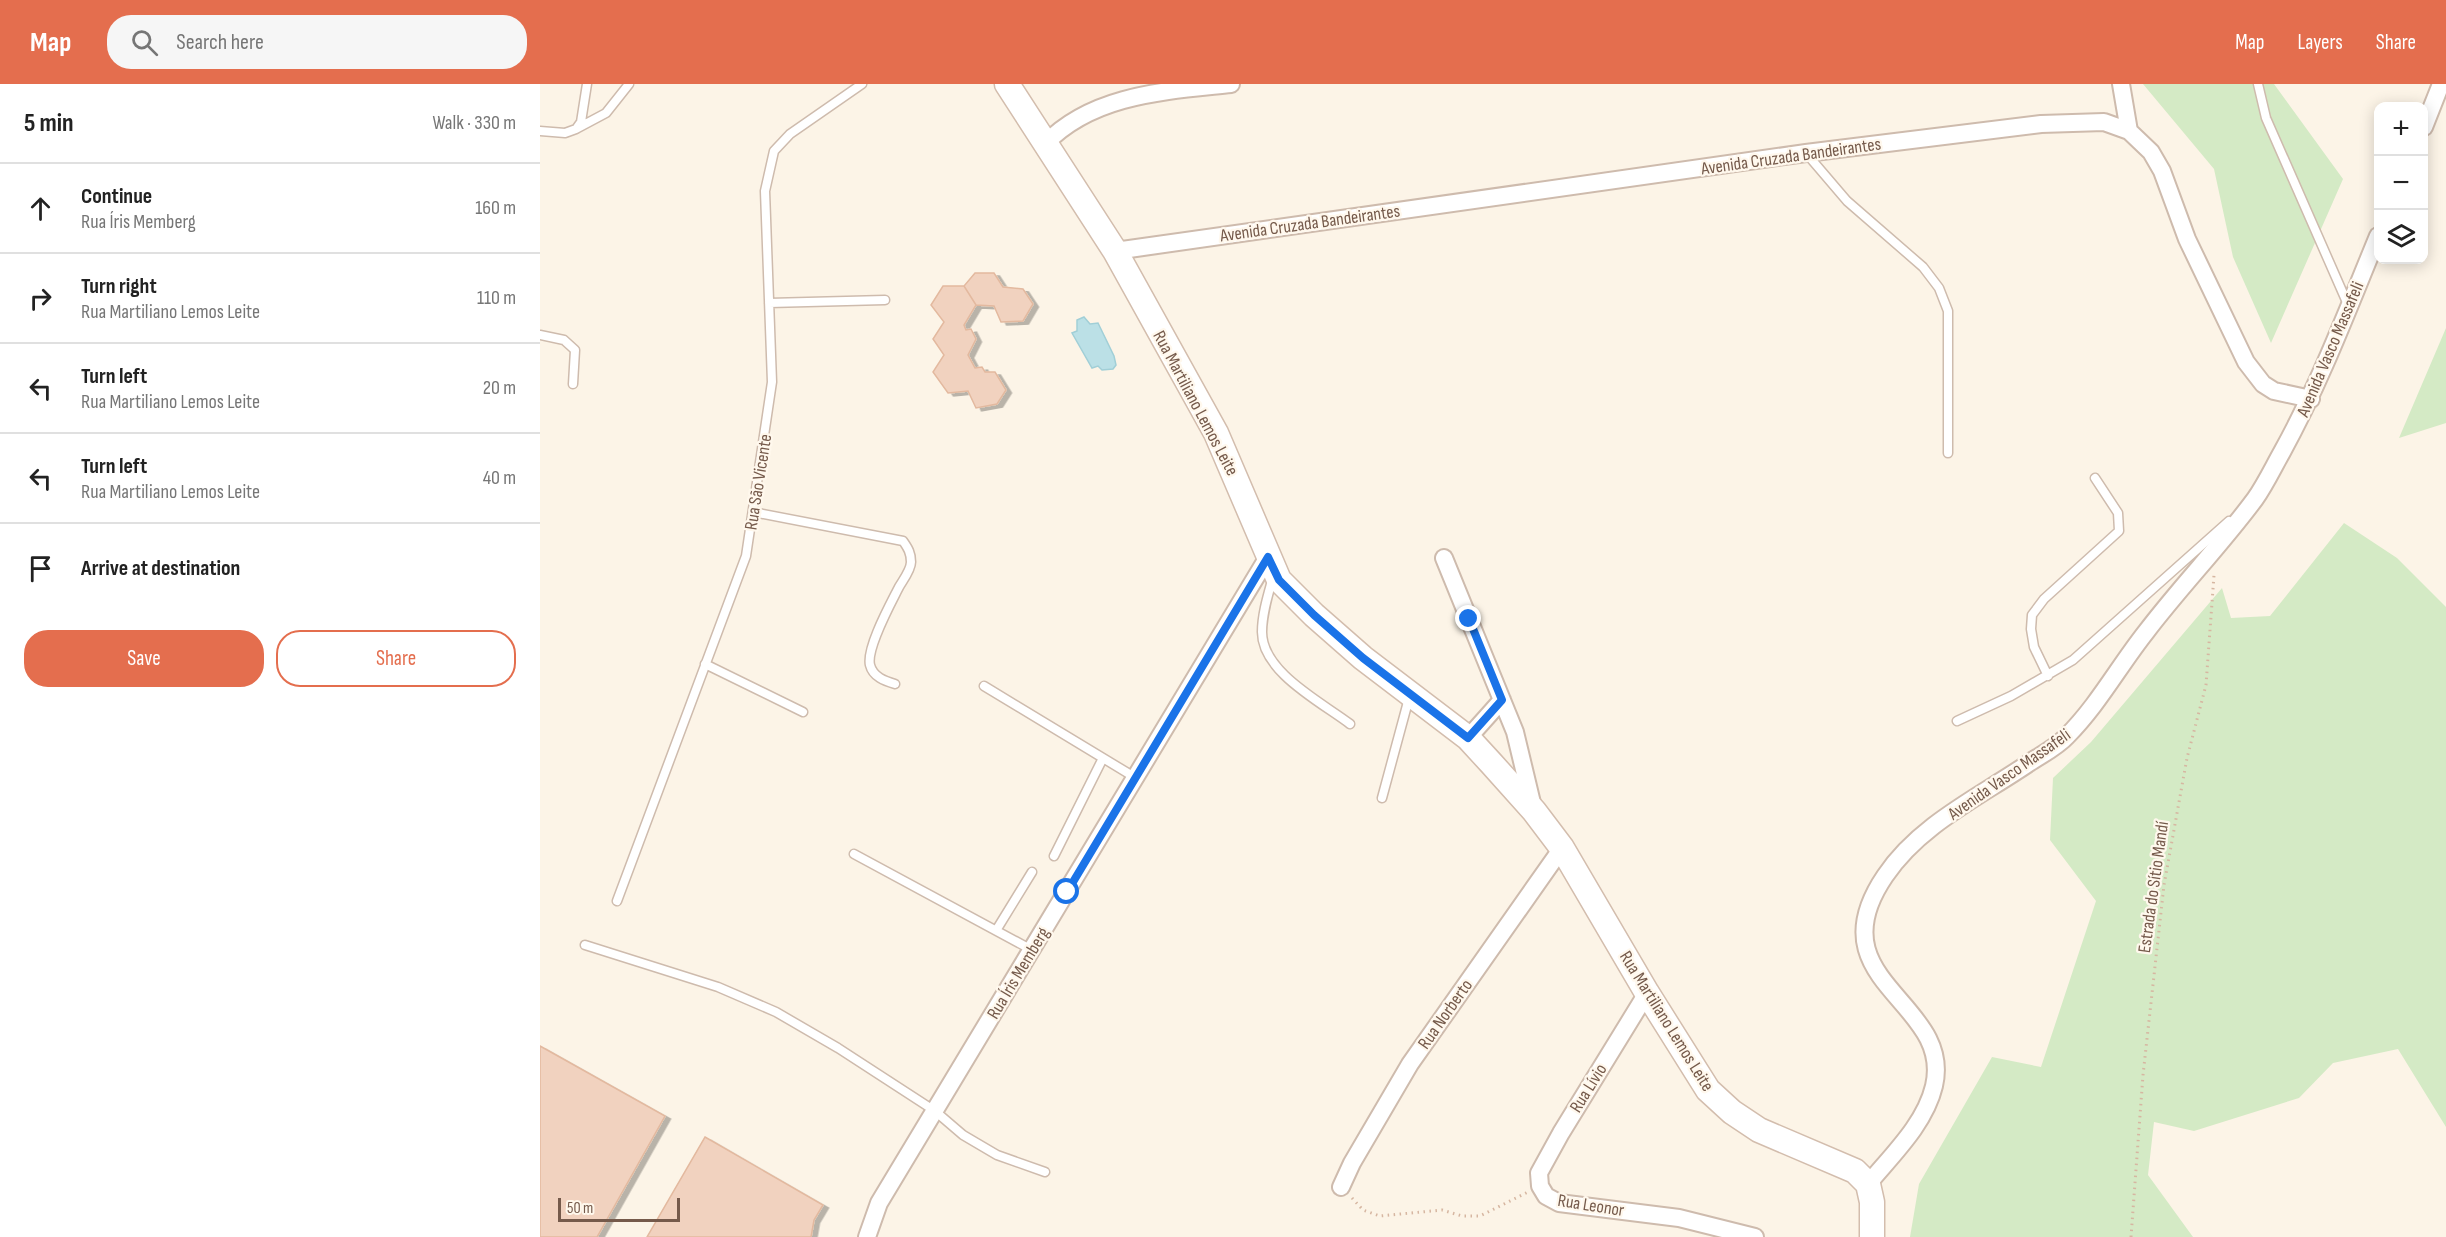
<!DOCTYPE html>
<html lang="en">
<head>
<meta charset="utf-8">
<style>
  body { margin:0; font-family:"Sofia Sans Condensed",sans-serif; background:#f6f6f6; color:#222 }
  .controls { position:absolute; right:18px; top:18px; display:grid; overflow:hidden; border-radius:12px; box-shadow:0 3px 15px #0003 }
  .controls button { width:54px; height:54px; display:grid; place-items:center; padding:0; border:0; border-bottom:2px solid #e0e0e0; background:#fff; color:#222; font:30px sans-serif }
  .scale { position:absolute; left:18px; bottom:15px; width:122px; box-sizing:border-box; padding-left:6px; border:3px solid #755a4b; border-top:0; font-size:16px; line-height:21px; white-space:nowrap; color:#755a4b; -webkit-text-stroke:4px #fff8ed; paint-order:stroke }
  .stop { position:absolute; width:18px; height:18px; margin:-14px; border:4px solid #1a73e8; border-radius:50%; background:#fff }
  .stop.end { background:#1a73e8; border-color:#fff; box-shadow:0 2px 6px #0008 }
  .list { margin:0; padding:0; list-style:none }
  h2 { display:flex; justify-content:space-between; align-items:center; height:78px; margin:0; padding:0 24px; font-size:26px }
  h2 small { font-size:20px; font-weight:400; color:#767676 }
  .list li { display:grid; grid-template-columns:39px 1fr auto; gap:18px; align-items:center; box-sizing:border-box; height:90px; padding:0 24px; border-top:2px solid #e0e0e0 }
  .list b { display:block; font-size:22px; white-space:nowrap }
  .list p { margin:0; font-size:20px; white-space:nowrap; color:#767676 }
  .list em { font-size:20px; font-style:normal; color:#767676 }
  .actions { display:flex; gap:12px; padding:18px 24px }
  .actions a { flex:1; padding:14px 0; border:2px solid #e46e4e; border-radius:24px; text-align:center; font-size:21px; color:#e46e4e }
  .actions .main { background:#e46e4e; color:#fff }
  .icon { flex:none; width:33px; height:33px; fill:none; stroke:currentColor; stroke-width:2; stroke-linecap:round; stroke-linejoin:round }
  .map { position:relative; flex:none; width:1906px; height:1153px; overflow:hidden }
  header { display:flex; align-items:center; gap:36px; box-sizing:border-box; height:84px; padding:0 30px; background:#e46e4e; color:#fff }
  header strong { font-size:28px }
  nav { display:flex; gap:33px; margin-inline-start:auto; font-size:21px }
  .search { width:420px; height:54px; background:#f6f6f6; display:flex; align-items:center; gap:15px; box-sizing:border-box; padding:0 21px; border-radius:24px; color:#767676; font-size:22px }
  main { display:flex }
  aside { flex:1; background:#fff }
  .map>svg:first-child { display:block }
</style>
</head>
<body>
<header>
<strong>Map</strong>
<div class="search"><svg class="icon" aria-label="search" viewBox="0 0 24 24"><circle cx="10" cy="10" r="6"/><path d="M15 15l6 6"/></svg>Search here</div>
<nav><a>Map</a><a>Layers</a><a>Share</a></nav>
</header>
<main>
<aside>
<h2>5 min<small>Walk · 330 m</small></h2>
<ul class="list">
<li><svg class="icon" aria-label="ahead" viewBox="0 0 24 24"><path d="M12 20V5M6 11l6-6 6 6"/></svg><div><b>Continue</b><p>Rua Íris Memberg</p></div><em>160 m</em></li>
<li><svg class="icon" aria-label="right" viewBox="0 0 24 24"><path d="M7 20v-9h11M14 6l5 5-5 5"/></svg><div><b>Turn right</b><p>Rua Martiliano Lemos Leite</p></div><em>110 m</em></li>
<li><svg class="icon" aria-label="left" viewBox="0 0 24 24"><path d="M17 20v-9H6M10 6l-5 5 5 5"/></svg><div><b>Turn left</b><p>Rua Martiliano Lemos Leite</p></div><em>20 m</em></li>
<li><svg class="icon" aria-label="left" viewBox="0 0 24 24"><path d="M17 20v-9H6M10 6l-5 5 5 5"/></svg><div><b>Turn left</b><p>Rua Martiliano Lemos Leite</p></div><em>40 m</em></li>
<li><svg class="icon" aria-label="arrive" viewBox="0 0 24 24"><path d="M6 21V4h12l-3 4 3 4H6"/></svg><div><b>Arrive at destination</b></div></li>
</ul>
<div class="actions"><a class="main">Save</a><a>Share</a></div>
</aside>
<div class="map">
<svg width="1906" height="1153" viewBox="0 0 1906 1153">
  <defs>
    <filter id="shadow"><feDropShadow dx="5.5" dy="3" stdDeviation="0" flood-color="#0004"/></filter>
  </defs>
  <rect width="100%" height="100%" fill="#fcf4e7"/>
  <path fill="#d4eac5" d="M 1603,0 L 1734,0 L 1803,95 L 1731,259 L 1693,173 L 1674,85 Z
    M 1906,244 L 1906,339 L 1859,354 Z
    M 1804,439 L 1857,474 L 1906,523 L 1906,1043 L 1858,965 L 1793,979 L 1759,1014 L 1654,1047 L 1614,1038 L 1608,1091 L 1653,1153 L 1370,1153 L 1379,1100 L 1452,973 L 1501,983 L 1556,817 L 1510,756 L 1513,694 L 1551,658 L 1682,504 L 1691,534 L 1730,532 Z"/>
  <path fill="#bbe0e6" stroke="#a1cfd7" stroke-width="1.5" d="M 544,233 L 550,240 L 558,239 L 574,272 L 576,281 L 573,285 L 562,286 L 558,282 L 552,284 L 532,249 L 537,247 L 537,236 Z"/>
  <path fill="#f1d2bf" stroke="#e3b99f" stroke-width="1.5" filter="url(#shadow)" d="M 435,189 L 454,189 L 463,203 L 483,205 L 493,220 L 483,237 L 461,238 L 454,222 L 436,221 L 424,202 Z
    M 403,202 L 424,202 L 436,221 L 424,241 L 426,246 L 431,245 L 436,255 L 428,271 L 435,284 L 442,283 L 445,288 L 455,288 L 466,306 L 457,320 L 436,324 L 428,307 L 408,309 L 393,288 L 404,271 L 393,255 L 404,238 L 391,221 Z
    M 0,962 L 125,1032 L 57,1153 L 0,1153 Z
    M 165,1053 L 283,1121 L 274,1136 L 271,1153 L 107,1153 Z"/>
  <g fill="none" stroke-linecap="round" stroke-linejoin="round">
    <g stroke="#cebbad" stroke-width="11">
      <path id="lane" d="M 1718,0 L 1726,34 L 1809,223
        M 36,45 L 66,29 L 89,0
        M 0,47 L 25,49 L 36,45 L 41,38 L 47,0
        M 1266,69 L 1307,117 L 1383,183 L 1399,204 L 1408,227 L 1408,369
        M 229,219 L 345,216
        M 0,251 L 24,256 L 35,266 L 33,300
        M 213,428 L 363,457 C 368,464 371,469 371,478 C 371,486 363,496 359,503 C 351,519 326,564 330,581 C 333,593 345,597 355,600
        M 733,493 C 728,511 722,530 722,548 C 722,588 781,618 810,640
        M 165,580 L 263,628
        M 1508,592 L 1494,563 L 1491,545 L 1492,531 L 1504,515 L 1579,447 L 1578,429 L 1555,394
        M 444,602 L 596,694
        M 1417,637 L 1471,612 L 1533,576 L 1689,437
        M 842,714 L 869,614
        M 314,770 L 492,866
        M 514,772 L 563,674
        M 77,817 L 206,472 L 232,298 L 225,107 L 234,67 L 250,50 L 322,0
        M 457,845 L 492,788
        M 45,861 L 178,903 L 236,928 L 298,964 L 395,1027 L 423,1051 L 457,1071 L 505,1088"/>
    </g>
    <g stroke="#cebbad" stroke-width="20">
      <path id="street" d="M 1581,0 L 1589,47
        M 1884,43 L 1901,0
        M 505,60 C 553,10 626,7 691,0
        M 575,167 L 1266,69 L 1501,40 L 1564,38 L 1589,47 L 1611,68 L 1622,87 L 1647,155 L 1706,278 L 1723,300 L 1734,307 L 1771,315
        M 904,474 L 975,648 L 993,723
        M 928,654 L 962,616
        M 1107,909 L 1021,1049 L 999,1089 L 1000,1102 L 1006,1112 L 1019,1119 L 1139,1134 L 1215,1153
        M 1328,1100 C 1352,1071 1385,1040 1394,1002 C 1414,917 1273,898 1345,792 C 1379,741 1439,713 1489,679 C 1501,671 1517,663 1527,652 C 1558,621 1579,582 1606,548 C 1641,502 1681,461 1715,415 C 1725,401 1733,384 1742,368 C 1780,299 1808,225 1838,152
        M 801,1103 L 812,1079 L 870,980 L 1022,764
        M 327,1153 L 339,1119 L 728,473"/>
    </g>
    <g stroke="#d3bdad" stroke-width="27">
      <path id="secondary" d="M 467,0 L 575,167 L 676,349 L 739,496 L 774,531 L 823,574 L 928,654 L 951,679 L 994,727 L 1022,764 L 1107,909 L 1168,1006 L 1192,1028 L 1219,1046 L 1315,1087 L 1328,1100 L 1332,1118 L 1332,1153"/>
    </g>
    <path stroke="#d6b6a1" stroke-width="3" stroke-dasharray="1.5 4.5" stroke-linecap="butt" d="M 812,1114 L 823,1126 L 840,1132 L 902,1126 L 922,1132 L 940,1132 L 988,1108
      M 1591,1153 L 1603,991 L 1624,801 L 1647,674 L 1666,601 L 1674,491"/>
    <use href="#lane" stroke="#fff" stroke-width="8"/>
    <use href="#street" stroke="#fff" stroke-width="16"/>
    <use href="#secondary" stroke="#fff" stroke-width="24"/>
  </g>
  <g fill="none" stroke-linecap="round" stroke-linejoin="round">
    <path stroke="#1a73e8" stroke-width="8" d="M 527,808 L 728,473 L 739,496 L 774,531 L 823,574 L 928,654 L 962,616 L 929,535"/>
  </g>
  <g text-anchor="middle" stroke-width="4.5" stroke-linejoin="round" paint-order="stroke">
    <g font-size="18" fill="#755a4b" stroke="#fff8ed">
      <text transform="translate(1251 72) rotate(-8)" y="6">Avenida Cruzada Bandeirantes</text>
      <text transform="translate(770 139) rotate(-8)" y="6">Avenida Cruzada Bandeirantes</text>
      <text transform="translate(1790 265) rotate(-67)" y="6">Avenida Vasco Massafeli</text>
      <text transform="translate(656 319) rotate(62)" y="6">Rua Martiliano Lemos Leite</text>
      <text transform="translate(218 398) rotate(-81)" y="6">Rua São Vicente</text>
      <text transform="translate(1469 690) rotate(-35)" y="6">Avenida Vasco Massafeli</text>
      <text transform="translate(1613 803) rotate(-82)" y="6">Estrada do Sítio Mandí</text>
      <text transform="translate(478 889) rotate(-59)" y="6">Rua Íris Memberg</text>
      <text transform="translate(905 930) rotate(-55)" y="6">Rua Norberto</text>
      <text transform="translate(1127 937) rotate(58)" y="6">Rua Martiliano Lemos Leite</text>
      <text transform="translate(1048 1004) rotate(-58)" y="6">Rua Lívio</text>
      <text transform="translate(1051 1121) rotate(9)" y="6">Rua Leonor</text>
    </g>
  </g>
</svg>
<div class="controls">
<button>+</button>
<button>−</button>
<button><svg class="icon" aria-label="layers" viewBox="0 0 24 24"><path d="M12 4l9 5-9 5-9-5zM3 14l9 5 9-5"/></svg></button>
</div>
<div class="scale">50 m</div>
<div class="stop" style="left:527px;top:808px"></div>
<div class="stop end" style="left:929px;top:535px"></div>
</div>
</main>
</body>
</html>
